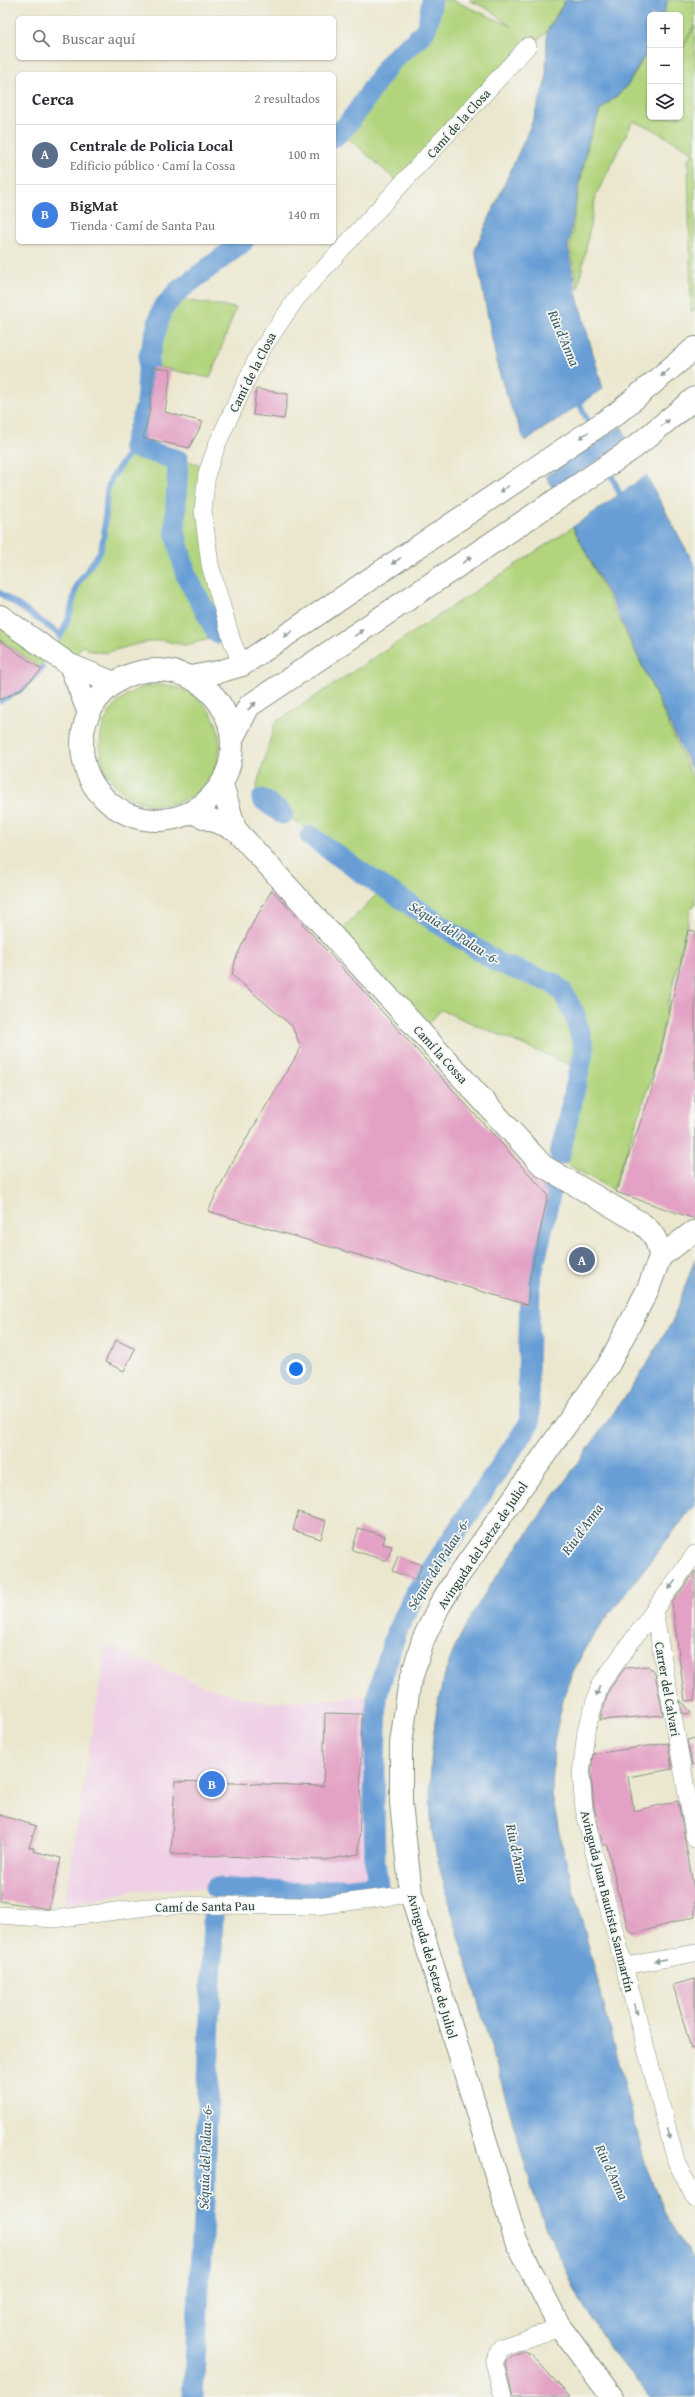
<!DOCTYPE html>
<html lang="es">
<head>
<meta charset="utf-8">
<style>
  body { margin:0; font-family:"Gentium Book Plus",serif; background:#f2f2f3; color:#2b2b33 }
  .controls { position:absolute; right:12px; top:12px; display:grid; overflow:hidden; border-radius:6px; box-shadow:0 1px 3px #0004 }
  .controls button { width:36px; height:36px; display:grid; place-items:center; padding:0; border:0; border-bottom:1px solid #e1e1e2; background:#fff; color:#2b2b33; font:20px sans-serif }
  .you { position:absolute; left:296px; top:1369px; width:14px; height:14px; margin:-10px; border:3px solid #fff; border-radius:50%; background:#1a73e8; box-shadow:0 0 0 6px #1a73e833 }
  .badge { display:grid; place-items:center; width:26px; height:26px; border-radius:50%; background:#d1495b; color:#fff; font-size:13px; font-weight:700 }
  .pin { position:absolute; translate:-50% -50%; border:2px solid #fff; box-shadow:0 1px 4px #0006 }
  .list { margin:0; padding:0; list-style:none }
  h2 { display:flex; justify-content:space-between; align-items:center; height:52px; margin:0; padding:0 16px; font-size:17px }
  h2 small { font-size:13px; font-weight:400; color:#7c7c81 }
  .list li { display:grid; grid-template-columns:26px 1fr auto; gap:12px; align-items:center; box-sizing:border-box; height:60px; padding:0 16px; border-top:1px solid #e1e1e2 }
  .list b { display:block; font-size:15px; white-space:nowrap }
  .list p { margin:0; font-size:13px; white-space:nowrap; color:#7c7c81 }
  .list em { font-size:13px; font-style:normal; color:#7c7c81 }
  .icon { flex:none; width:22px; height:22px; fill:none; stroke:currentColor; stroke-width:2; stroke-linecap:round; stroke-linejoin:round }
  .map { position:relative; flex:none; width:695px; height:2397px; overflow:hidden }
  .search { position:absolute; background:#fff; box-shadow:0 1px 3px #0004; left:16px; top:16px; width:320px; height:44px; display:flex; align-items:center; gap:10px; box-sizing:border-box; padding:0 14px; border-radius:6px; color:#7c7c81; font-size:15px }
  .panel { position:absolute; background:#fff; box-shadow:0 1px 3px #0004; left:16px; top:72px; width:320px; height:172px; border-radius:6px }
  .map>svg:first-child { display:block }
</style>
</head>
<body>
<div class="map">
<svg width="695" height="2397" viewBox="0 0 695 2397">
  <rect width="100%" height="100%" fill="#f6f6f2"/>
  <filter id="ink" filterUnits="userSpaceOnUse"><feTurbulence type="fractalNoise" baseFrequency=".025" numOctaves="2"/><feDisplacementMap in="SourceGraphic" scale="8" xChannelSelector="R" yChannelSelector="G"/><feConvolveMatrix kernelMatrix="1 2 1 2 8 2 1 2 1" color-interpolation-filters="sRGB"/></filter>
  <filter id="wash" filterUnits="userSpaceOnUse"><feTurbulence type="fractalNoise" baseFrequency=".012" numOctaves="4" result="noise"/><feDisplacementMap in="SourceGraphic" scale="16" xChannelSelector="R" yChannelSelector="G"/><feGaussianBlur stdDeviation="0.9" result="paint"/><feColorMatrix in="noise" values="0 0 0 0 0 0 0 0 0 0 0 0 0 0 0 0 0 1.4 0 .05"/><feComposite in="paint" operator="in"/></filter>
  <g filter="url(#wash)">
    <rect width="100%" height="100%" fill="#ebe7cf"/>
    <path fill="#efd0e6" d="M 106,1645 L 199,1684 L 237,1696 L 269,1703 L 376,1696 L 371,1786 L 377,1884 L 305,1892 L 215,1888 L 138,1890 L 64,1906 Z"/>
    <path fill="#b1d47c" stroke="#688858" d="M 426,0 L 452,0 L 511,26 L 488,9 L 469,0 L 565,0 L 545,34 L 529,47 L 400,184 L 345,135 L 396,61 L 386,52 C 411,51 420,20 426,0 Z
      M 668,0 L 695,0 L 695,23 L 680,52 L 680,15 L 663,15 Z
      M 695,25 L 695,150 L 693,152 L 652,129 L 633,121 L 596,195 L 578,290 L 570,248 L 578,193 L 589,142 L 600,111 L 627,87 L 650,47 L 650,117 L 680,117 L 680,55 Z
      M 695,152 L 695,310 L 691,313 L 688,158 Z
      M 178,299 L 236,308 L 210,378 L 153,366 C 155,347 162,311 178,299 Z
      M 136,444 L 206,467 L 204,475 L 227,635 L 185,645 L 161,640 L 137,644 L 105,653 L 89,650 L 83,645 L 69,663 L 54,651 L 70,619 L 76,593 L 83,577 L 102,553 L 105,536 L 107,493 L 112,479 Z
      M 573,527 L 649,680 L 695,784 L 695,905 L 691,908 L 650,1083 L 613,1190 L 549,1154 L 575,1067 L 441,1010 L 428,1024 L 339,932 L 385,886 L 263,798 L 256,789 L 275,723 Z
      M 0,624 L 46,657 L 40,668 L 0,639 Z
      M100 745a60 60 0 1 1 120 0a60 60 0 1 1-120 0Z"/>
    <path fill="#689ed5" stroke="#446e84" d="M 566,0 L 668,0 L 663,15 L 650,15 L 650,46 L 626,87 L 600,110 L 588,141 L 577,193 L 568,247 L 576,293 L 603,389 L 525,441 L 510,405 L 498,369 L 475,250 L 531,125 L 546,80 L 547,32 Z
      M 621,426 L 628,440 L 554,490 L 546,476 Z
      M 646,475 L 695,566 L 695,777 L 614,605 L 573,527 Z
      M 695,1259 L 695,1504 L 603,1622 L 585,1648 L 571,1676 L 564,1695 L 554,1742 L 552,1794 L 559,1833 L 647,2170 L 668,2220 L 695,2263 L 695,2397 L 650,2397 L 612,2351 L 583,2305 L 559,2256 L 536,2202 L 445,1888 C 439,1866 433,1843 431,1820 C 428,1776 433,1706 448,1665 C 458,1637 473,1612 489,1587 L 635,1383 L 672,1322 Z"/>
    <path fill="#ebe7cf" d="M 603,389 L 600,394 L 524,443 Z
      M 620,425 L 621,426 L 544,476 L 545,475 Z
      M 645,474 L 648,474 L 573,526 L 572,525 Z"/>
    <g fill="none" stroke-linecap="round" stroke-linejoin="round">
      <path stroke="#689ed5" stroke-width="6" d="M 577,398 L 590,426
        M 609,470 L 623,501
        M 0,593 L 61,635
        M 60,637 L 69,618 L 77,585 L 100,552 L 104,536 L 107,492 L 111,479 L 133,447
        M 0,701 L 20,690 L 42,668"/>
      <path stroke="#689ed5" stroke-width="21" d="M 334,137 C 359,117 371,86 391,62 C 401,50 416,43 425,30 C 430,23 430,9 432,0
        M 217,633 L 186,575 L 175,531 L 178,460 L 133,447 L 146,405 L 149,356 L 162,309 L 178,291 L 243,242
        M 262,799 L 283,814
        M 310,836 L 361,872 L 498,963 L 553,983 L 562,991 L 574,1013 L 584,1049 L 560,1155
        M 215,1888 L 305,1893 L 378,1885 L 375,1862 L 374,1805 L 377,1695 L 396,1633 L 415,1594 L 530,1422 L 528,1379 L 530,1283 L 551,1191
        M 193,2397 L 205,2185 L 213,1916"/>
    </g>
    <g id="blocks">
      <path fill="#e3a2c5" d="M 152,367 L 171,370 L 165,412 L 203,422 L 189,448 L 143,438 L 150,409 Z
        M 256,389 L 288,394 L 284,419 L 253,415 Z
        M 0,640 L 42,670 L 20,690 L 0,700 Z
        M 272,890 L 548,1195 L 529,1282 L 528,1305 L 208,1211 L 230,1166 L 301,1048 L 292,1026 L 232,975 L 236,958 L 250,928 Z
        M 688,930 L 695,931 L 695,1219 L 616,1192 L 653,1086 Z
        M 116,1340 L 135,1349 L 124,1371 L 105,1362 Z
        M 298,1512 L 326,1521 L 321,1539 L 293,1530 Z
        M 359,1528 L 385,1536 L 383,1544 L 392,1546 L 387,1561 L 352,1550 Z
        M 398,1556 L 422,1565 L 416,1580 L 392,1571 Z
        M 695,1571 L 695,1700 L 685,1701 L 672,1603 Z
        M 648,1666 L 655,1674 L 663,1715 L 600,1720 L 609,1690 L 625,1668 Z
        M 680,1700 L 692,1713 L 683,1714 Z
        M 325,1713 L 362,1714 L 359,1854 L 325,1860 L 171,1854 L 175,1781 L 323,1786 Z
        M 695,1738 L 695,1764 L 692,1765 L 687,1740 Z
        M 668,1743 L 672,1769 L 628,1777 L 634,1811 L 678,1801 L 695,1896 L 695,1916 L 634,1934 L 628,1930 L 607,1845 L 603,1845 L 594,1807 L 591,1775 L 593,1754 Z
        M 0,1815 L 36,1826 L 29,1847 L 34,1848 L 33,1851 L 61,1858 L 49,1909 L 0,1901 Z
        M 695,1979 L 695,2048 L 691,2049 L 673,1985 Z
        M 524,2351 L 532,2355 L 570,2397 L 513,2397 L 505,2363 L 511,2356 Z"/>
    </g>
  </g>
  <g filter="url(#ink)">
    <use href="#blocks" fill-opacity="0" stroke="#859282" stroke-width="1"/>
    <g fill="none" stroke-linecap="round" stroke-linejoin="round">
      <g stroke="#859282" stroke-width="18">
        <path id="street" d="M 242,665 L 232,641 L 210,565 L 203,510 L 207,473 L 218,442 L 260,352 L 296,299 L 528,46
          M 695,1554 L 600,1685 L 586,1731 L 581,1775 L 584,1809 L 596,1861 L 676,2161 L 695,2199
          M 654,1610 L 695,1839
          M 0,1915 L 54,1919 L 147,1907 L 203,1905 L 316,1906 L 411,1894
          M 625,1966 L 695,1953
          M 503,2397 L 494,2362 L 502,2347 L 560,2327"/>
      </g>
      <g stroke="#859282" stroke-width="24">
        <path id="secondary" d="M 0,616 L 70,665 L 114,683
          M 70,665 L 89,713
          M82 745a75 75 0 1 1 150 0a75 75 0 1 1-150 0Z
          M 190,677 L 218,672 L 242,665 L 616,414 L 695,348
          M 232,739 L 249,706 L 635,447 L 695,398
          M 222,784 L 235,829 L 543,1166 L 641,1223 C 654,1233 658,1241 660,1257
          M 191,812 L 235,829
          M 612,2397 L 560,2327 L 516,2241 L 411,1894 L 401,1803 L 401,1744 L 409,1686 L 423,1640 L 439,1606 L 456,1579 L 608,1366 L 648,1289 L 660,1257 L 693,1232"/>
      </g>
      <use href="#street" stroke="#fff" stroke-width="17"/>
      <use href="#secondary" stroke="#fff" stroke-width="22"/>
    </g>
    <defs><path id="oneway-solid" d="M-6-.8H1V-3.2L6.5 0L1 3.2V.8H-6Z"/></defs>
    <g fill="#8f9e9a">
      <use href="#oneway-solid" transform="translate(665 373) rotate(140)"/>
      <use href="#oneway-solid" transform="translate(665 423) rotate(-39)"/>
      <use href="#oneway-solid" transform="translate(584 435) rotate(146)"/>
      <use href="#oneway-solid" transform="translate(504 489) rotate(146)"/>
      <use href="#oneway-solid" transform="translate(467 560) rotate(-34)"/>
      <use href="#oneway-solid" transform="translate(396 561) rotate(146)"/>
      <use href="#oneway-solid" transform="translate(359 633) rotate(-34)"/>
      <use href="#oneway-solid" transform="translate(288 634) rotate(146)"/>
      <use href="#oneway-solid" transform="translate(252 706) rotate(-43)"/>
      <use href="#oneway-solid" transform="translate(672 1585) rotate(127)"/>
      <use href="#oneway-solid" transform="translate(598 1691) rotate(107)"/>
      <use href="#oneway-solid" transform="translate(660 1960) rotate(169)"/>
      <use href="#oneway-solid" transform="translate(636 2009) rotate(75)"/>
      <use href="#oneway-solid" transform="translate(669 2134) rotate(75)"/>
    </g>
  </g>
  <g text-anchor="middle" stroke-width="3.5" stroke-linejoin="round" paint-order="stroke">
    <g font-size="13" fill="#1f3d34" stroke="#f6f6f2">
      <text transform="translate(458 123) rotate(-48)" y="5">Camí de la Closa</text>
      <text transform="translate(252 372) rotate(-63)" y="5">Camí de la Closa</text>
      <text transform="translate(441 1054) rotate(48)" y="5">Camí la Cossa</text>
      <text transform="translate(482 1545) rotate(-56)" y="5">Avinguda del Setze de Juliol</text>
      <text transform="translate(668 1689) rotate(80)" y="5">Carrer del Calvari</text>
      <text transform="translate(608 1901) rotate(76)" y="5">Avinguda Juan Bautista Sanmartín</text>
      <text transform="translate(205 1906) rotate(-1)" y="5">Camí de Santa Pau</text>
      <text transform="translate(433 1966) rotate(74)" y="5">Avinguda del Setze de Juliol</text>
    </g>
    <g font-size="14" font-style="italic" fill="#355a64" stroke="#f6f6f2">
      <text transform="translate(564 338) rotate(67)" y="5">Riu d'Anna</text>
      <text transform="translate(455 933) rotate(33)" y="5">Séquia del Palau -6-</text>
      <text transform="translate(582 1529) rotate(-54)" y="5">Riu d'Anna</text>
      <text transform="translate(438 1564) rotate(-58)" y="5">Séquia del Palau -6-</text>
      <text transform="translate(517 1853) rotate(78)" y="5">Riu d'Anna</text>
      <text transform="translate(205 2157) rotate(-88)" y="5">Séquia del Palau -6-</text>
      <text transform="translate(612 2172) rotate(65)" y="5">Riu d'Anna</text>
    </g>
  </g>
</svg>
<div class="controls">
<button>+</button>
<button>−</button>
<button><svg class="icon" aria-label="layers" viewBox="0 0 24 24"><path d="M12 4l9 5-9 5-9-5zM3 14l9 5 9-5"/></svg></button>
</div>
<div class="you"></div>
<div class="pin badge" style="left:582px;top:1260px;background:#5c6f8a">A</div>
<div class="pin badge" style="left:212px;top:1784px;background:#3f7fe0">B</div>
<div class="search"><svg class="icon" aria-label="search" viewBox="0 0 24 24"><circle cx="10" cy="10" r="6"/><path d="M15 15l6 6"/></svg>Buscar aquí</div>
<section class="panel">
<h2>Cerca<small>2 resultados</small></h2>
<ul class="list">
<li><span class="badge" style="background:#5c6f8a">A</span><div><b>Centrale de Policia Local</b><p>Edificio público · Camí la Cossa</p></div><em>100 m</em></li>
<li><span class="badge" style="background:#3f7fe0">B</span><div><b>BigMat</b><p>Tienda · Camí de Santa Pau</p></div><em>140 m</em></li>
</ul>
</section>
</div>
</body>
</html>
